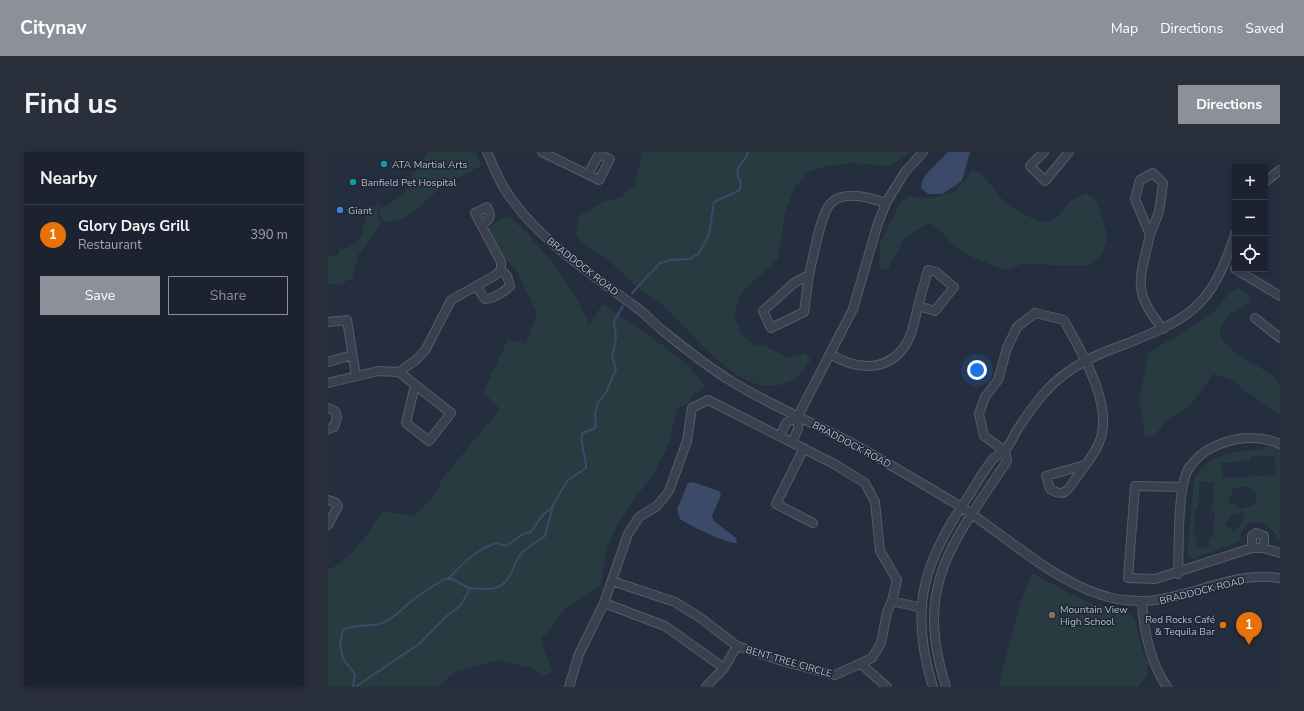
<!DOCTYPE html>
<html lang="en">
<head>
<meta charset="utf-8">
<style>
  body { margin:0; font-family:"Nunito Sans",sans-serif; background:#292f3b; color:#f1f3f6 }
  .controls { position:absolute; right:12px; top:12px; display:grid; overflow:hidden; border-radius:0px; box-shadow:0 2px 6px #0003 }
  .controls button { width:36px; height:36px; display:grid; place-items:center; padding:0; border:0; border-bottom:1px solid #3a3f4b; background:#1c222f; color:#f1f3f6; font:20px sans-serif }
  .you { position:absolute; left:649px; top:218px; width:14px; height:14px; margin:-10px; border:3px solid #fff; border-radius:50%; background:#1a73e8; box-shadow:0 0 0 6px #1a73e833 }
  .badge { display:grid; place-items:center; width:26px; height:26px; border-radius:50%; background:#8c9099; color:#fff; font-size:13px; font-weight:700 }
  .pin { position:absolute; translate:-50% -33px; filter:drop-shadow(0 1px 2px #0008) }
  .pin::after { content:''; position:absolute; top:21px; width:14px; height:12px; background:inherit; clip-path:polygon(0 0,100% 0,50% 100%) }
  .list { margin:0; padding:0; list-style:none }
  h2 { display:flex; justify-content:space-between; align-items:center; height:52px; margin:0; padding:0 16px; font-size:17px }
  h2 small { font-size:13px; font-weight:400; color:#a0a4aa }
  .list li { display:grid; grid-template-columns:26px 1fr auto; gap:12px; align-items:center; box-sizing:border-box; height:60px; padding:0 16px; border-top:1px solid #3a3f4b }
  .list b { display:block; font-size:15px; white-space:nowrap }
  .list p { margin:0; font-size:13px; white-space:nowrap; color:#a0a4aa }
  .list em { font-size:13px; font-style:normal; color:#a0a4aa }
  .actions { display:flex; gap:8px; padding:12px 16px }
  .actions a { flex:1; padding:9px 0; border:1px solid #8c9099; border-radius:0px; text-align:center; font-size:14px; color:#8c9099 }
  .actions .main { background:#8c9099; color:#fff }
  .icon { flex:none; width:22px; height:22px; fill:none; stroke:currentColor; stroke-width:2; stroke-linecap:round; stroke-linejoin:round }
  .map { position:relative; flex:none; width:952px; height:535px; overflow:hidden; border-radius:0px }
  header { display:flex; align-items:center; gap:24px; box-sizing:border-box; height:56px; padding:0 20px; background:#8c9099; color:#fff }
  header strong { font-size:19px }
  nav { display:flex; gap:22px; margin-inline-start:auto; font-size:14px }
  .intro { display:flex; align-items:center; justify-content:space-between; box-sizing:border-box; height:96px; padding:0 24px }
  h1 { margin:0; font-size:28px }
  .button { padding:10px 18px; border-radius:0px; background:#8c9099; color:#fff; font-size:14px; font-weight:700 }
  main { display:flex; gap:24px; padding:0 24px }
  aside { flex:1; background:#1c222f; border-radius:0px; box-shadow:0 2px 6px #0003 }
  .map>svg:first-child { display:block }
</style>
</head>
<body>
<header>
<strong>Citynav</strong>
<nav><a>Map</a><a>Directions</a><a>Saved</a></nav>
</header>
<div class="intro"><h1>Find us</h1><a class="button">Directions</a></div>
<main>
<aside>
<h2>Nearby<small></small></h2>
<ul class="list">
<li><span class="badge" style="background:#e8710a">1</span><div><b>Glory Days Grill</b><p>Restaurant</p></div><em>390 m</em></li>
</ul>
<div class="actions"><a class="main">Save</a><a>Share</a></div>
</aside>
<div class="map">
<svg width="952" height="535" viewBox="0 0 952 535">
  <rect width="100%" height="100%" fill="#252e3f"/>
  <path fill="#273b40" fill-rule="evenodd" d="M 100,0 L 147,0 L 154,13 C 140,21 124,28 111,37 C 97,48 75,77 54,68 L 51,62 L 51,51 L 55,56 L 72,45 L 87,28 L 83,24 Z
    M 314,0 L 584,0 L 565,12 L 555,14 L 527,11 L 497,14 L 479,21 L 467,35 L 457,61 L 450,107 L 415,139 L 410,147 L 406,164 L 413,181 L 427,193 L 436,193 L 460,206 L 477,201 L 483,208 C 479,212 476,219 472,222 C 421,266 364,176 331,150 C 325,145 318,143 313,138 C 301,129 291,117 279,107 C 268,98 256,95 248,83 L 251,64 L 275,50 L 293,45 L 307,33 Z
    M 644,19 L 653,21 L 678,52 L 711,70 L 721,70 L 729,65 L 741,50 L 758,41 L 768,48 L 780,85 L 774,103 L 759,114 L 694,112 L 677,118 C 660,111 643,106 629,96 C 618,88 614,76 601,71 L 577,85 L 560,117 L 551,117 L 552,90 L 573,50 L 581,44 L 600,47 L 627,40 Z
    M 50,52 L 50,63 L 53,72 L 30,103 L 24,126 L 15,131 L 0,133 L 0,105 L 11,103 L 11,98 C 47,92 26,65 50,52 Z
    M 182,65 C 215,96 243,130 261,172 L 275,152 C 308,176 353,200 377,234 L 366,242 L 359,253 L 349,256 L 341,292 L 326,321 L 290,370 L 277,403 L 273,433 L 237,457 L 213,488 L 224,520 L 216,524 L 204,516 L 169,508 L 128,520 L 113,531 L 111,535 L 0,535 L 0,418 C 26,405 39,383 54,359 L 85,364 L 104,347 L 115,326 L 172,257 L 155,240 L 180,187 L 198,192 L 209,161 L 187,116 L 176,105 L 161,77 L 170,68 Z
    M 911,136 L 920,141 L 923,149 L 901,162 L 892,178 L 893,187 L 907,200 L 945,224 L 952,234 L 952,264 L 903,228 L 885,222 L 863,253 L 839,268 L 827,283 L 817,285 L 811,247 L 821,201 L 884,162 L 902,140 Z
    M 938,293 L 952,297 L 952,377 L 950,381 L 952,382 L 952,388 L 948,387 C 945,364 910,364 913,389 L 864,407 L 859,403 L 866,329 C 878,302 908,298 934,298 ZM 947,304 L 948,323 L 895,326 L 894,311 L 922,308 L 922,305 ZM 872,329 L 886,331 L 884,359 L 887,359 L 885,385 L 882,385 L 880,397 L 867,395 L 868,384 L 865,383 L 867,357 L 870,358 ZM 918,334 L 927,340 L 929,350 L 925,354 L 913,357 L 901,350 L 900,346 L 902,345 L 906,336 ZM 914,358 L 917,361 L 915,364 L 917,366 L 907,380 L 897,372 L 905,360 L 910,363 Z
    M 704,421 L 758,450 L 800,461 L 807,467 L 813,494 L 820,511 L 819,524 L 809,535 L 671,535 L 672,526 L 693,450 Z"/>
  <path fill="#3b4a68" d="M 620,0 L 642,0 L 634,29 L 614,42 L 600,42 L 593,36 L 595,27 L 601,19 Z
    M 365,330 L 391,339 L 393,343 L 384,364 L 386,369 L 408,386 L 409,391 C 399,392 361,373 352,367 L 349,357 L 360,331 Z"/>
  <g fill="none" stroke-linecap="round" stroke-linejoin="round">
    <path stroke="#3b4a68" stroke-width="2" d="M 304,141 L 332,111 L 343,108 L 362,107 L 371,101 L 381,83 L 386,50 L 412,38 L 413,31 C 403,15 416,13 420,0
      M 121,426 C 134,412 149,397 168,391 L 178,394 L 195,382 L 203,380 L 213,365 L 225,354
      M 25,535 L 27,522 L 15,507 L 12,493 L 15,478 C 26,471 42,476 54,471 C 65,467 73,458 81,451 C 89,444 108,432 117,427 L 124,427 L 141,436
      M 27,535 L 91,492 L 120,463 L 133,453 L 142,436 C 157,437 171,441 181,425 C 185,419 187,409 192,403 C 200,394 207,391 217,384 L 225,354 L 232,341 L 239,329 L 258,316 C 258,303 252,294 254,281 L 266,277 L 268,273 L 267,262 L 270,250 L 278,241 L 288,217 L 284,205 L 288,186 L 286,169 L 295,154"/>
    <g stroke="#545c69" stroke-width="10">
      <path id="minor" d="M 159,0 C 165,13 170,27 178,39 C 207,85 262,121 305,153 C 316,160 324,170 334,178 C 356,196 379,214 403,229 C 438,251 477,267 514,286 C 552,306 588,328 625,350 C 675,380 727,433 784,446 C 847,461 892,417 952,426
        M 214,0 L 271,28 L 282,7 L 271,2 L 260,22
        M 716,0 L 702,14 L 717,29 L 741,0
        M 825,21 L 835,31 L 831,60 L 822,83 L 807,47 L 812,28 Z
        M 937,30 L 952,18
        M 822,83 C 812,127 803,139 835,177
        M 907,117 L 952,144
        M 600,118 L 608,120 L 626,135 L 607,159 L 590,154 Z
        M 481,123 L 476,160 L 443,176 L 435,159 L 466,131 Z
        M 481,123 C 485,107 492,64 502,52 C 515,37 543,46 558,51
        M 148,134 L 157,147 C 165,147 176,140 182,134 L 179,124 L 173,118
        M 927,166 L 952,186
        M 0,170 L 19,168 L 28,224
        M 502,202 C 528,218 560,221 578,192 C 585,182 587,166 590,154
        M 0,210 L 24,203
        M 71,220 L 123,261 L 101,289 L 78,271 L 87,233
        M 0,231 L 50,219 L 71,220 L 88,208 L 98,197 L 123,148 L 166,124 L 173,118 L 173,110 L 147,61 L 159,55 C 164,64 162,67 154,73
        M 380,248 L 508,313 L 537,331 L 547,350 L 552,399 L 569,428 L 564,449 L 559,460 L 553,491 L 544,506 L 507,523 L 454,509 L 409,494 L 396,516 L 337,474 L 276,451 L 300,382 L 311,365 L 329,354 L 341,339 L 359,289 L 364,256 Z
        M 0,256 L 7,259 L 9,265 L 6,275 L 0,277
        M 452,284 L 458,271 L 470,264
        M 464,290 L 470,277 L 470,264 L 525,157 L 550,71 L 559,49 L 577,20 L 595,0
        M 476,296 L 448,352 L 485,371
        M 677,299 L 656,284 L 651,262 L 657,245 L 670,228 L 679,196 L 689,175 L 707,161 L 736,168 C 753,200 787,254 771,291 C 765,305 754,317 746,329 C 739,340 735,345 722,337 L 718,324 L 757,313
        M 854,335 L 807,334 L 800,426 L 827,427 L 924,396 L 936,396 L 952,401
        M 0,348 L 7,350 L 10,354 L 0,373
        M 924,396 L 924,384 L 928,381 L 936,384 L 936,396
        M 850,422 C 851,398 849,333 861,316 C 870,303 884,294 898,290 C 914,284 937,285 952,292
        M 284,429 L 347,450 L 371,465 L 409,494
        M 564,449 L 594,456
        M 814,451 C 816,480 822,510 839,535
        M 533,512 L 559,535
        M 241,535 L 251,502 L 276,451
        M 378,535 L 396,516
        M 605,535 C 580,455 596,409 642,342 C 649,330 656,318 665,307 C 668,303 674,302 677,298 C 683,292 686,282 691,275 C 705,254 720,233 741,219 C 758,207 776,200 795,193 C 864,166 884,154 907,82
        M 618,535 C 585,432 625,391 679,309 L 677,299"/>
    </g>
    <use href="#minor" stroke="#39414f" stroke-width="8"/>
  </g>
  <g fill="#0f9aa8" stroke="#1e2534" stroke-width="1.5">
    <circle cx="56" cy="12" r="4"/>
    <circle cx="25" cy="30" r="4"/>
  </g>
  <circle fill="#3f7fe0" stroke="#1e2534" stroke-width="1.5" cx="12" cy="58" r="4"/>
  <circle fill="#8d6e63" stroke="#1e2534" stroke-width="1.5" cx="724" cy="463" r="4"/>
  <circle fill="#e8710a" stroke="#1e2534" stroke-width="1.5" cx="895" cy="473" r="4"/>
  <g text-anchor="middle" stroke-width="3" stroke-linejoin="round" paint-order="stroke">
    <g font-size="10" fill="#b6bcc9" stroke="#1e2534" text-anchor="start">
      <text x="64" y="16">ATA Martial Arts</text>
      <text x="33" y="34">Banfield Pet Hospital</text>
      <text x="20" y="62">Giant</text>
      <text x="732" y="461">Mountain View<tspan x="732" dy="12">High School</tspan></text>
      <text x="887" y="471" text-anchor="end">Red Rocks Café<tspan x="887" dy="12">&amp; Tequila Bar</tspan></text>
    </g>
    <g font-size="10" fill="#b6bcc9" stroke="#1e2534">
      <text transform="translate(255 114) rotate(38)" y="4">BRADDOCK ROAD</text>
      <text transform="translate(524 292) rotate(28)" y="4">BRADDOCK ROAD</text>
      <text transform="translate(874 438) rotate(-14)" y="4">BRADDOCK ROAD</text>
      <text transform="translate(461 509) rotate(16)" y="4">BENT TREE CIRCLE</text>
    </g>
  </g>
</svg>
<div class="controls">
<button>+</button>
<button>−</button>
<button><svg class="icon" aria-label="locate" viewBox="0 0 24 24"><circle cx="12" cy="12" r="6"/><path d="M12 2v4M12 18v4M2 12h4M18 12h4"/></svg></button>
</div>
<div class="you"></div>
<div class="pin badge" style="left:921px;top:493px;background:#e8710a">1</div>
</div>
</main>
</body>
</html>
